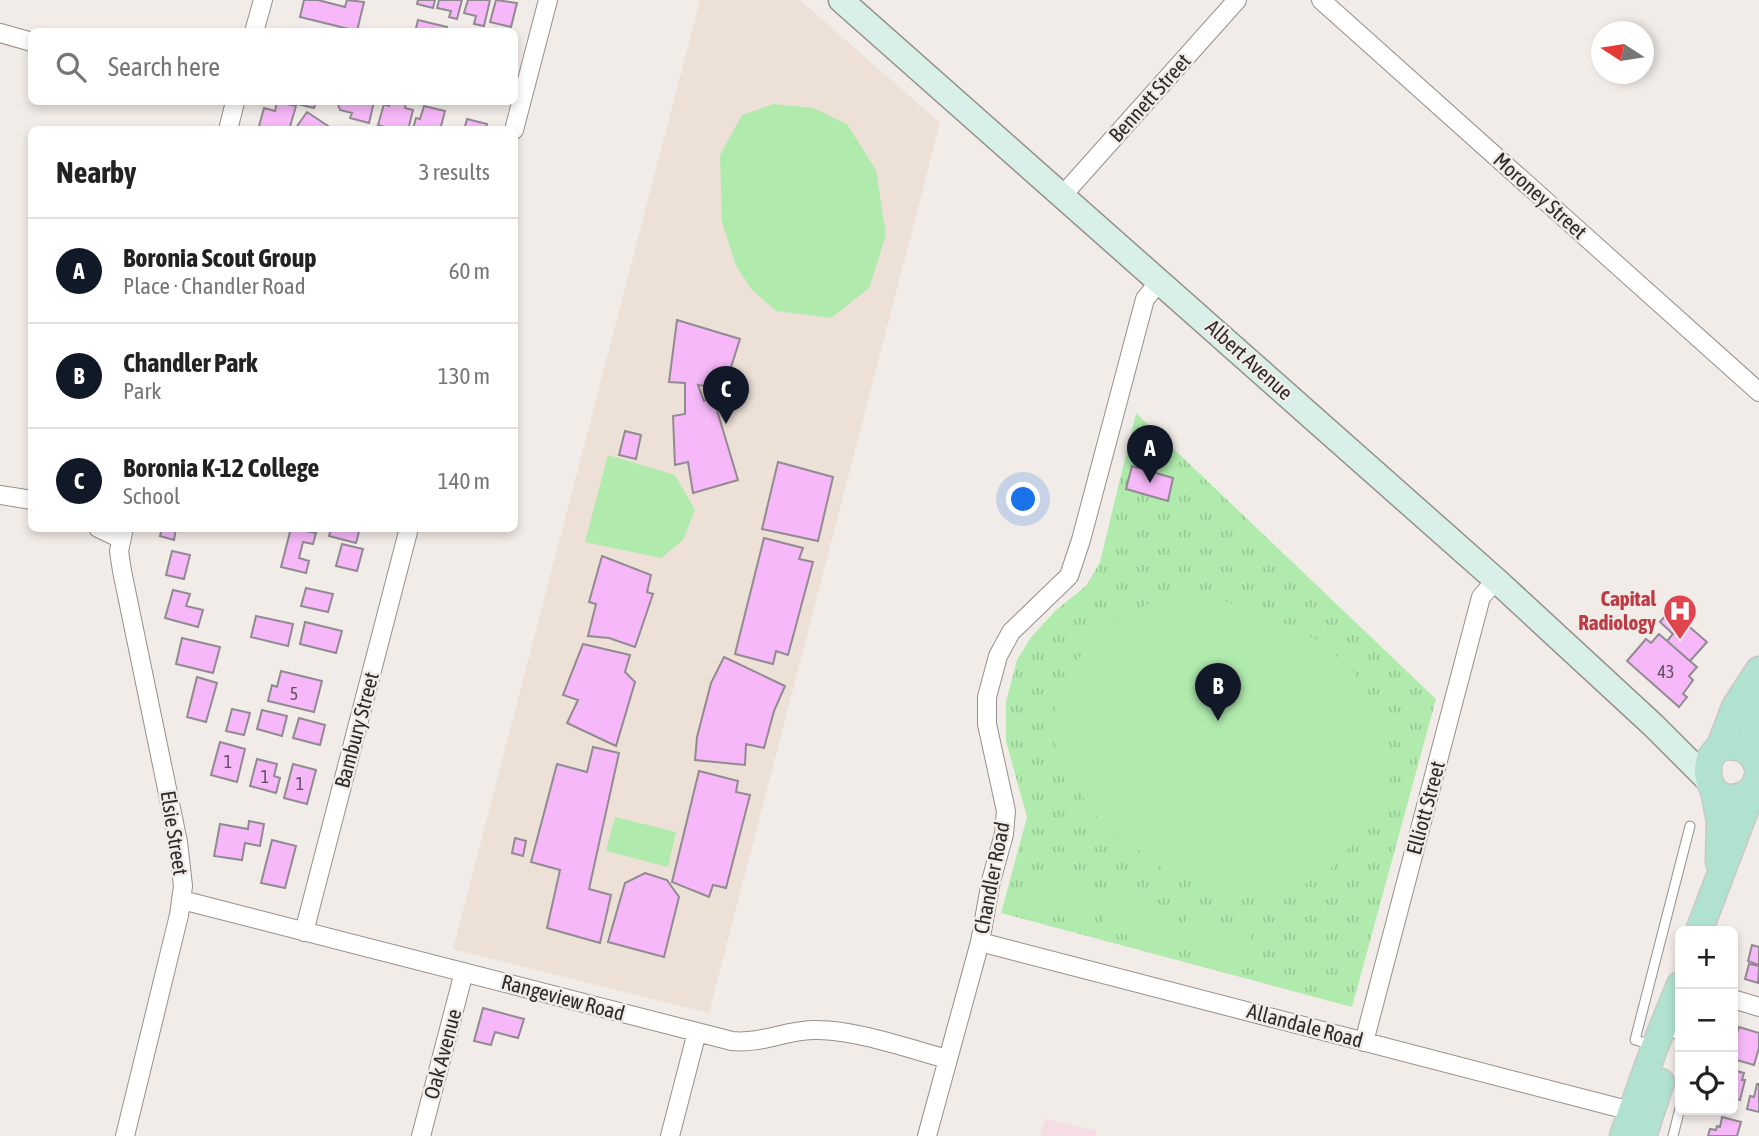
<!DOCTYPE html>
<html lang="en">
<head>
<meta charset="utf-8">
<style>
  body { margin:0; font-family:"Asap Condensed",sans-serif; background:#f6f6f6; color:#222 }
  .controls { position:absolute; right:21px; bottom:21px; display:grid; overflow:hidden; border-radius:10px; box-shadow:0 4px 10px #0003 }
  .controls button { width:63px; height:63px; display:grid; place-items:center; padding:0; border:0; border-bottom:2px solid #e0e0e0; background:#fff; color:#222; font:35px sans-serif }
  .compass { position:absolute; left:1591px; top:21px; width:63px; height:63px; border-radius:50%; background:#fff; box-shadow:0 4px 10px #0003; rotate:282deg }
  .you { position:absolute; left:1024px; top:500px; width:24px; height:24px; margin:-18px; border:5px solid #fff; border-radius:50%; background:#1a73e8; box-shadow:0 0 0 10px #1a73e833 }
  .badge { display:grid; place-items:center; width:46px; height:46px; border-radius:50%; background:#111827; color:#fff; font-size:23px; font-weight:700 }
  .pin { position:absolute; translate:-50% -58px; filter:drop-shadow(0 2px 4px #0008) }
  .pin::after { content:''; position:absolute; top:37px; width:24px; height:21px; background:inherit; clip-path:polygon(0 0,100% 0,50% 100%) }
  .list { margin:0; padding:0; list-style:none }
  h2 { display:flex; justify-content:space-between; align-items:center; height:91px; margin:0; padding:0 28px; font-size:30px }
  h2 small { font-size:23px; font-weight:400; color:#767676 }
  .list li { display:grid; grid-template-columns:46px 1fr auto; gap:21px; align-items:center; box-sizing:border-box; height:105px; padding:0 28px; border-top:2px solid #e0e0e0 }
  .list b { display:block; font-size:26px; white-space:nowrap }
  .list p { margin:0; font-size:23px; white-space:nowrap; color:#767676 }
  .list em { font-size:23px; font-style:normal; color:#767676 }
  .icon { flex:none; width:38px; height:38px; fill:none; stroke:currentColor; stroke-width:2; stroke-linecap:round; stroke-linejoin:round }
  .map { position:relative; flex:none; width:1759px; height:1136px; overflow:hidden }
  .search { position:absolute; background:#fff; box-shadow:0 4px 10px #0003; left:28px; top:28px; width:490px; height:77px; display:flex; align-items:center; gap:18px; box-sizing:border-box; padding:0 24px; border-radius:10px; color:#767676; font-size:26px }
  .panel { position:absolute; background:#fff; box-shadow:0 4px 10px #0003; left:28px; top:126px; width:490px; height:406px; border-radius:10px }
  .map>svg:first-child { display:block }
</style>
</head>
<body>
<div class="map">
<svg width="1759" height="1136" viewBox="0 0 1759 1136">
  <defs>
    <pattern id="park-tufts" width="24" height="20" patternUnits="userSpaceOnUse" patternTransform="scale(1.75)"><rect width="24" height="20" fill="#b0eaad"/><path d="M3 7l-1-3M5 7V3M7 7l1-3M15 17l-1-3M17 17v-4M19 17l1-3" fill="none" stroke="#98c995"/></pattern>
  </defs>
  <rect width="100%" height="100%" fill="#f2ece8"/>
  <path fill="#f6dce4" d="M 1045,1119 L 1097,1131 L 1095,1136 L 1040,1136 Z"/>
  <path fill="#ede0d7" d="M 700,0 L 800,0 L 940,123 L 709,1013 L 453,949 Z"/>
  <path fill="url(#park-tufts)" d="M 1136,413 L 1436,699 L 1352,1007 L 1001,913 L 1027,817 L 1006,741 L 1006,702 L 1017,660 L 1031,637 L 1056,610 L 1086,586 L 1100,562 Z"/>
  <path fill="#b0eaad" d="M 773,104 L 813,108 L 847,124 L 876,170 L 886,235 L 869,288 L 831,318 L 776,311 L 752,290 L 736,266 L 722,222 L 720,155 L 742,115 Z
    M 608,455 L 675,475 L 695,510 L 683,540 L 661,558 L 585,542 Z
    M 1209,597 L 1266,613 L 1318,641 L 1352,670 L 1376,710 L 1392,753 L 1389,790 L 1363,832 L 1329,870 L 1293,891 L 1233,892 L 1165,871 L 1099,819 L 1066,774 L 1050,732 L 1060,686 L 1089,643 L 1122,616 L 1157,600 Z
    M 615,817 L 676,832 L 668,867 L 606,851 Z
    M 1032,873 L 1098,890 L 1090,924 L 1024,907 Z
    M 1110,895 L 1177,911 L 1168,945 L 1102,929 Z
    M 1187,914 L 1253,931 L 1245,965 L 1179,948 Z"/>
  <path fill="#f6b8f8" stroke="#908b90" stroke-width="2" d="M 304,0 L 318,0 L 345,7 L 347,0 L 364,2 L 357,31 L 300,17 Z
    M 418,0 L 435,0 L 433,8 L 417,4 Z
    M 439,0 L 462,0 L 457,19 L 449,17 L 451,11 L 437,8 Z
    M 468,0 L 490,0 L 484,26 L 474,24 L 476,16 L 464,13 Z
    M 496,0 L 517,3 L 511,27 L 490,22 Z
    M 418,20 L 447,27 L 446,30 L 451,32 L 415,32 Z
    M 277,102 L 296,106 L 289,130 L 271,130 L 259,126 L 264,108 L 275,111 Z
    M 289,102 L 316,102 L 314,108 Z
    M 337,102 L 374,102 L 369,123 L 350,118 L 352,113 L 340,110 Z
    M 390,102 L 406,102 L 405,108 L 413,110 L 408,130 L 393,130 L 378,125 L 384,104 L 389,106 Z
    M 424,106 L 445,111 L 440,130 L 413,129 L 416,118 L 420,119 Z
    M 307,112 L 334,130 L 295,129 Z
    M 467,119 L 487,124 L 486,130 L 464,130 Z
    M 677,320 L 740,339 L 724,389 L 698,385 L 704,401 L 713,397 L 738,480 L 693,493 L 688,462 L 675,465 L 673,416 L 685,414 L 685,383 L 669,382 Z
    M 625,431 L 641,435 L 636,459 L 619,455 Z
    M 778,462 L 833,477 L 818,541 L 762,529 Z
    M 1132,466 L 1173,478 L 1168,501 L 1126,489 Z
    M 162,528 L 176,528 L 174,540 L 160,536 Z
    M 291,528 L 316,533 L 313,544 L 303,542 L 299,558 L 309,561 L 306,573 L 281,567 Z
    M 331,528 L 360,528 L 356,543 L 329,536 Z
    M 764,538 L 803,548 L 799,559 L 813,562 L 788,655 L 776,651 L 773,664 L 735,654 Z
    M 342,544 L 363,549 L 357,571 L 336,566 Z
    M 172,551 L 190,555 L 184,579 L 166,575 Z
    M 602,556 L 651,575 L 647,592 L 653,594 L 635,647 L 609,638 L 588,636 L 596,604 L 589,602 Z
    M 306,588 L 333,594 L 328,612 L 301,606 Z
    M 173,590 L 190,594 L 186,606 L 203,610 L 198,627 L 165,618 Z
    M 1670,610 L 1707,642 L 1690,661 L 1667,641 L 1673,634 L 1660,622 Z
    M 256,616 L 293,624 L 288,646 L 251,637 Z
    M 305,622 L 342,631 L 336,653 L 300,644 Z
    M 1659,634 L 1697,667 L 1689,676 L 1693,680 L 1683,694 L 1687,697 L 1679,707 L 1627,661 L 1646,639 L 1651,643 Z
    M 182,638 L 220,647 L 213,673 L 176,664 Z
    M 583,644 L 630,655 L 625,672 L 635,682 L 616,746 L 567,723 L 578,700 L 563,695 Z
    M 724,657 L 785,686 L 774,711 L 764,748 L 746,744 L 745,765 L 695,760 L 697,737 L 711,683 Z
    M 281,671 L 322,681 L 314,712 L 268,701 L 272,685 L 277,687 Z
    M 197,677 L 217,683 L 206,722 L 187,717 Z
    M 232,709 L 250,713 L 244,735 L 226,731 Z
    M 262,710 L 287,716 L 282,736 L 257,729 Z
    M 299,718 L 325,725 L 320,745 L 293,738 Z
    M 220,742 L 245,749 L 237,782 L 211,775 Z
    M 593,747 L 619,753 L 589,889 L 611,895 L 600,943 L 547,928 L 560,870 L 531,862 L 557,764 L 587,772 Z
    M 257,759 L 277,764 L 274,776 L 280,778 L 276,793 L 250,786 Z
    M 293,764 L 316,770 L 307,804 L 284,798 Z
    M 699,771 L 738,781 L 736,792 L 750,795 L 726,888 L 713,885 L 709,897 L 672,882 Z
    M 249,821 L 264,824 L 260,846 L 245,843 L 242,860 L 214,856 L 220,824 L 248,829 Z
    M 515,838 L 526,841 L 523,856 L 512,853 Z
    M 272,840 L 296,846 L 285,888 L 261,883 Z
    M 645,873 L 667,880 L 679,897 L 664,957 L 608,942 L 625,883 Z
    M 1752,945 L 1759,947 L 1759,965 L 1748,961 Z
    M 1749,964 L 1759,966 L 1758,983 L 1745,979 Z
    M 483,1008 L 524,1019 L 518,1038 L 495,1032 L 491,1045 L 474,1041 Z
    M 1739,1027 L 1759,1033 L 1759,1048 L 1754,1065 L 1733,1059 L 1733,1046 Z
    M 1733,1070 L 1744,1073 L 1742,1080 L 1745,1080 L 1740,1100 L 1733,1098 Z
    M 1757,1084 L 1759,1084 L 1759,1112 L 1747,1109 L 1750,1096 L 1754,1097 Z
    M 1722,1117 L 1741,1122 L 1737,1136 L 1708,1136 L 1710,1129 L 1716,1130 L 1717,1126 L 1720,1127 Z"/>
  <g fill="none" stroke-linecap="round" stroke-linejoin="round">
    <g stroke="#95908c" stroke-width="11">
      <path id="lane" d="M 1673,1032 L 1680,1036
        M 1653,1045 L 1635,1040 L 1690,826
        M 1673,1136 L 1680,1108"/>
    </g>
    <g stroke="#95908c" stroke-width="20">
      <path id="street" d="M 1321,0 L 1759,392
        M 254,32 L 263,0
        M 0,33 L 32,42
        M 228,130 L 235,102
        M 514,130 L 548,0
        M 1062,196 L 1237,0
        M 0,495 L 32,500
        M 98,528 L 121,539
        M 124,528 L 119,551 L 122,571 L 178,842 L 183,886 L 179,915 L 125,1136
        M 182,900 L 732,1041 C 764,1044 787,1029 818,1030 C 855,1030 910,1049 947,1059
        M 304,932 L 409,528
        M 980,942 L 1631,1111
        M 1733,999 L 1759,1007
        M 1364,1042 L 1481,597 L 1496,580
        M 421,1136 L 464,972
        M 670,1136 L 697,1032
        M 927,1136 L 980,942 L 991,881 L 1004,834 L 1006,811 L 987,724 L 987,697 L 998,656 L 1011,632 L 1069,576 L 1081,540 L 1145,299 L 1160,281"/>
    </g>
    <g stroke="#95908c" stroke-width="27">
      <path id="secondary" d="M 841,0 L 1496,580 L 1653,725 L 1707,779"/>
    </g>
    <g stroke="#c9c8c8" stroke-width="29">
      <path id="primary" d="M 1719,749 L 1735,707 L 1759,670
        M 1754,757 L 1752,715 L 1759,695
        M 1759,773 C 1757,761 1752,751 1740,748 C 1690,732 1702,827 1753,789 L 1759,775
        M 1714,791 L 1720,821 L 1719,862
        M 1699,931 L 1753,789
        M 1623,1136 L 1655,1046 L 1680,985
        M 1643,1136 L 1661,1082"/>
    </g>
    <use href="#lane" stroke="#fff" stroke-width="9"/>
    <use href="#street" stroke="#fff" stroke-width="18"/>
    <use href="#secondary" stroke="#d8f0e7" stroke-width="24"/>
    <use href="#primary" stroke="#b0e2cf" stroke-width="26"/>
  </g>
  <defs>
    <g id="hospital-pin" transform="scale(1.75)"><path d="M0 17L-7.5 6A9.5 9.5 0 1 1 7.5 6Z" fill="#e0444e" stroke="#f2ece8"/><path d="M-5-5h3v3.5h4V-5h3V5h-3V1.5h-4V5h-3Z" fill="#fff"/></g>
  </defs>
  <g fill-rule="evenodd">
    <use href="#hospital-pin" x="1680" y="611"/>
  </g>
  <g text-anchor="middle" stroke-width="5" stroke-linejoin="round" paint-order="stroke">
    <g font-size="18" fill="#604f5e">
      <text x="1666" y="678">43</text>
      <text x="294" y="700">5</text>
      <text x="228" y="768">1</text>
      <text x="265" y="783">1</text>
      <text x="300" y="790">1</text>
    </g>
    <g font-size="21" fill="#2e2c2a" stroke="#f2ece8">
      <text transform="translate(1150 98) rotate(-48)" y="7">Bennett Street</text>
      <text transform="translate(1540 196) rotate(42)" y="7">Moroney Street</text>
      <text transform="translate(1249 360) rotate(42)" y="7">Albert Avenue</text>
      <text transform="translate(357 730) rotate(-75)" y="7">Bambury Street</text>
      <text transform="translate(1426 808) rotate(-75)" y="7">Elliott Street</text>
      <text transform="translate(174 833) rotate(81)" y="7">Elsie Street</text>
      <text transform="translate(992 878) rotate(-79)" y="7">Chandler Road</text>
      <text transform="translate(563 998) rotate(15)" y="7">Rangeview Road</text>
      <text transform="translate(1305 1026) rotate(15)" y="7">Allandale Road</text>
      <text transform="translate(443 1054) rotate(-75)" y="7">Oak Avenue</text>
    </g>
    <g font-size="21" font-weight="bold" fill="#be3a42" stroke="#f2ece8" text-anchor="end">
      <text x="1656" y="606">Capital<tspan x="1656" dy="24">Radiology</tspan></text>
    </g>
  </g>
</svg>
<div class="controls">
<button>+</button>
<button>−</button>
<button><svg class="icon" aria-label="locate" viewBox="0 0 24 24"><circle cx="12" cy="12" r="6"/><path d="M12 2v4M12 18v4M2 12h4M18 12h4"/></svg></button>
</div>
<svg class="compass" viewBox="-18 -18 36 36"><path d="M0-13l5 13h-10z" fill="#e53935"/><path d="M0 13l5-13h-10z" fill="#767676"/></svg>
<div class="you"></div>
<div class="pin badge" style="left:1150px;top:483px">A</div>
<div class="pin badge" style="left:1218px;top:721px">B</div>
<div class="pin badge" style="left:726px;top:424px">C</div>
<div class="search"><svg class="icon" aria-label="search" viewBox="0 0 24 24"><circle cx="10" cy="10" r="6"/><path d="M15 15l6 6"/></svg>Search here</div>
<section class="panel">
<h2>Nearby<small>3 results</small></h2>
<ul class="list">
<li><span class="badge">A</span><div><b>Boronia Scout Group</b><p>Place · Chandler Road</p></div><em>60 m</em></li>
<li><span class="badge">B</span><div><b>Chandler Park</b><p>Park</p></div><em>130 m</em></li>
<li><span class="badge">C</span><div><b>Boronia K-12 College</b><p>School</p></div><em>140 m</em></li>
</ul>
</section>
</div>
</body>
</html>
